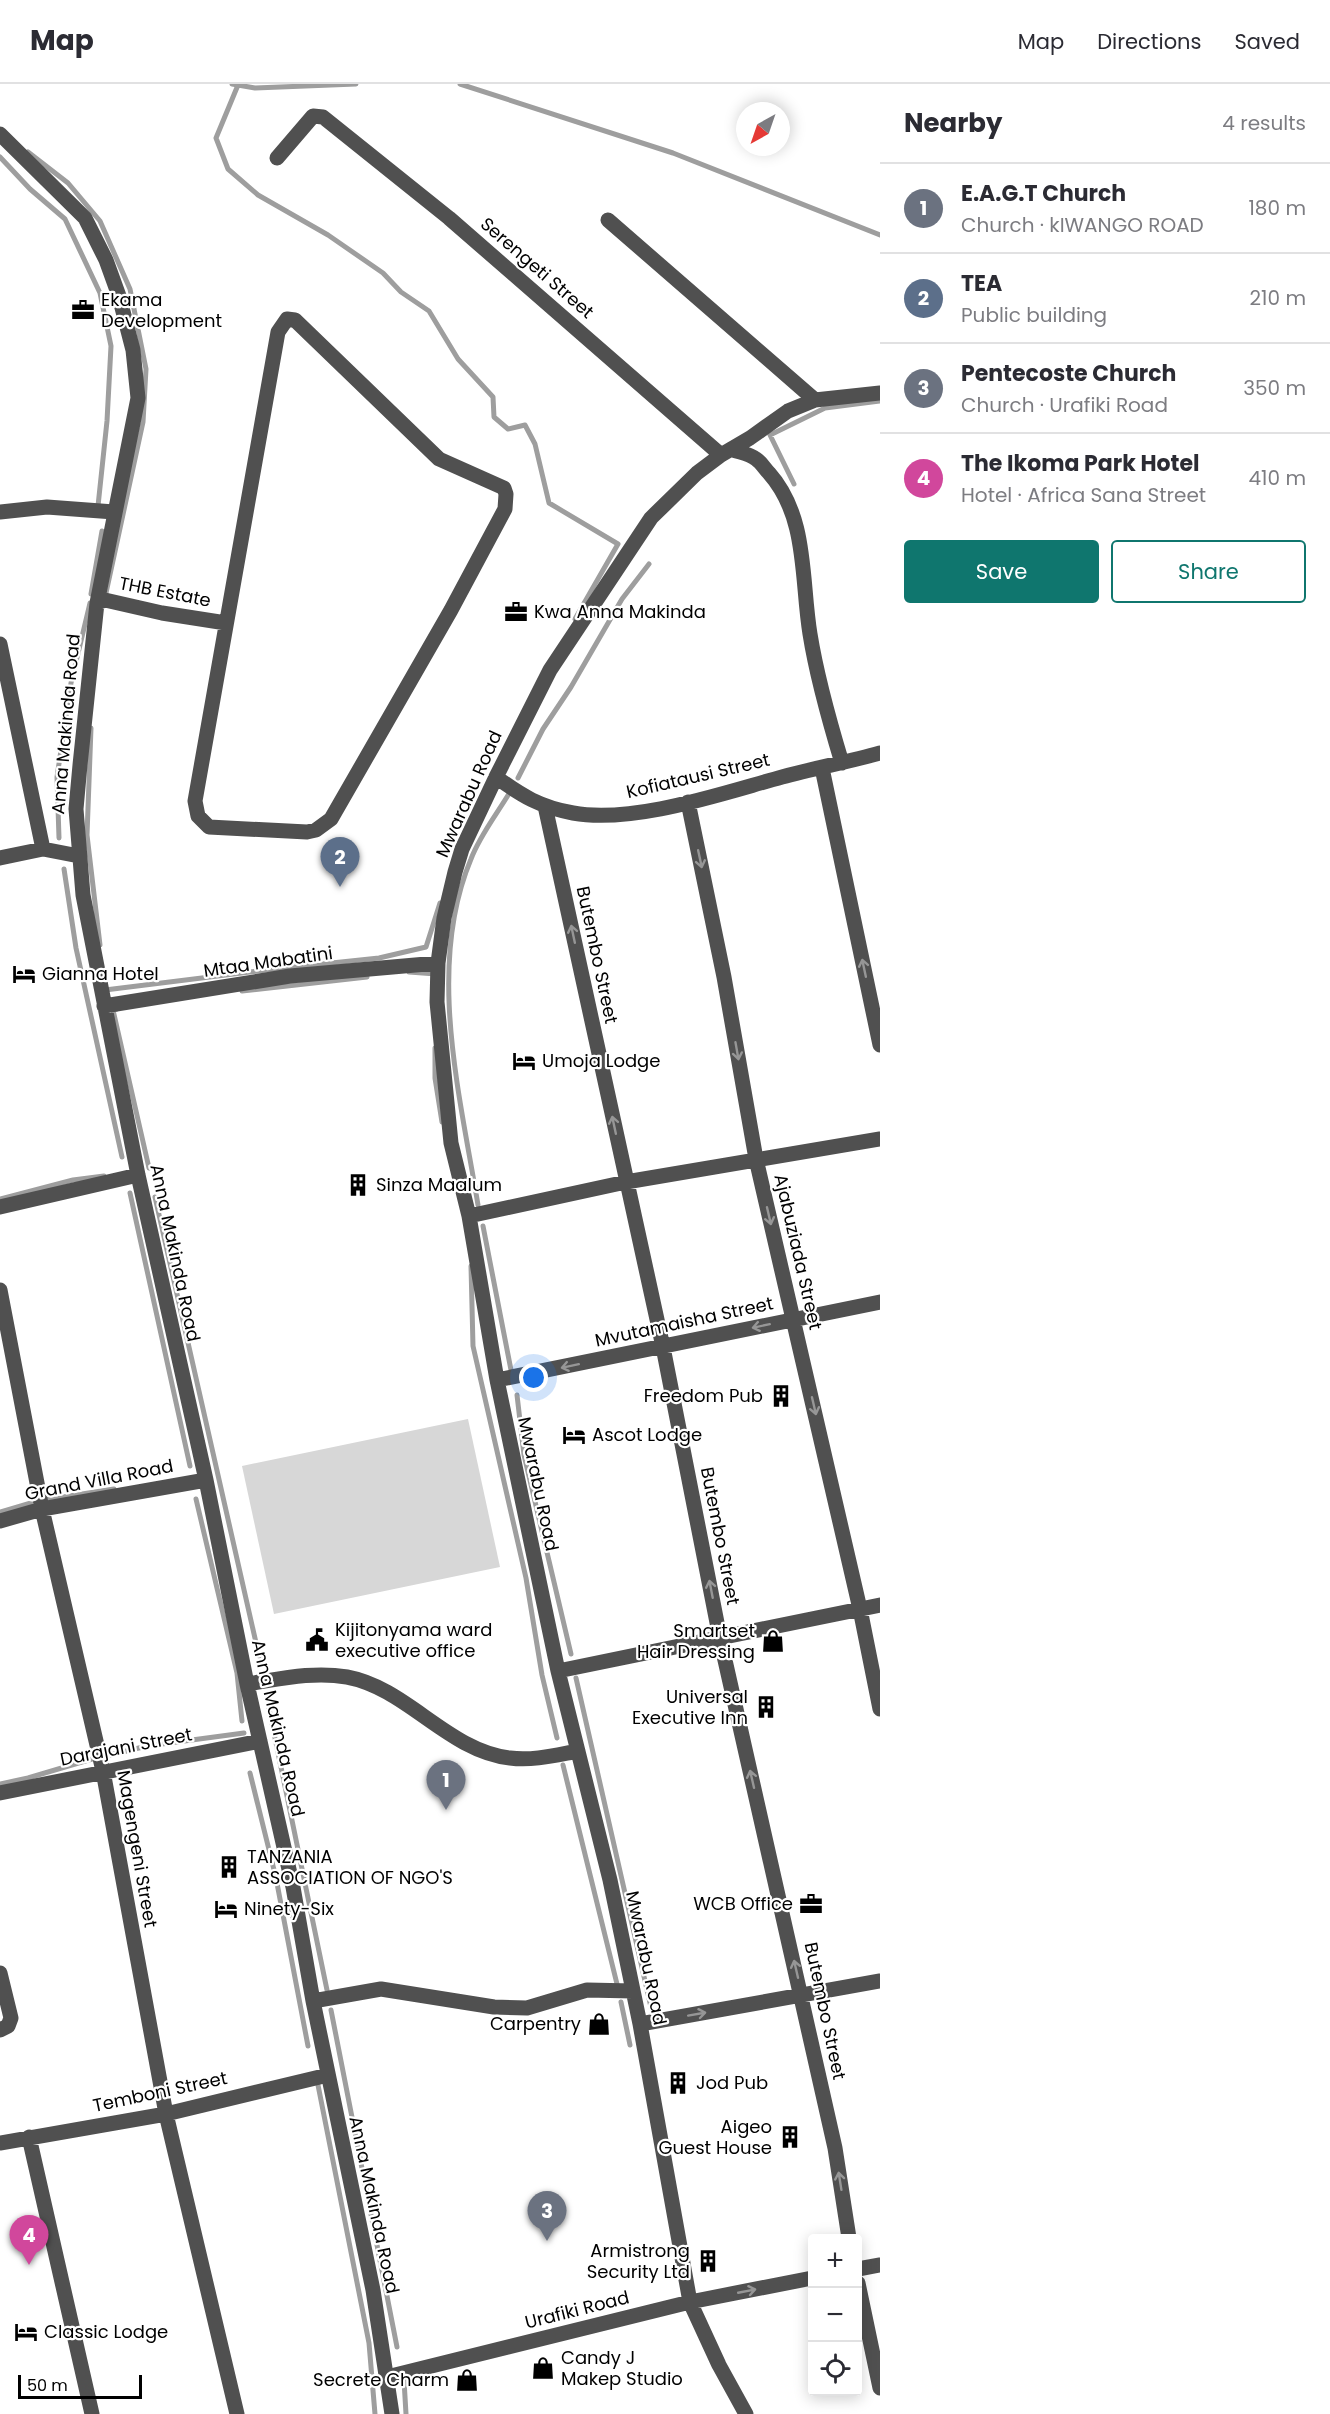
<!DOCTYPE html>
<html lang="en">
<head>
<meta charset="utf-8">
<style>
  body { margin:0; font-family:Poppins,sans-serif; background:#f2f2f3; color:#2b2b33 }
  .controls { position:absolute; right:18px; bottom:18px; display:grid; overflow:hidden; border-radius:6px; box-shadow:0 3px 15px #0003 }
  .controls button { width:54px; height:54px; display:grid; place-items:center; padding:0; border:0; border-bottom:2px solid #e1e1e2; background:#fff; color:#2b2b33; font:30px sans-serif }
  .compass { position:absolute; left:736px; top:18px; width:54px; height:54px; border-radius:50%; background:#fff; box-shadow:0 3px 15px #0003; rotate:220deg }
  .scale { position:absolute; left:18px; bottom:15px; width:124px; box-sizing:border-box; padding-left:6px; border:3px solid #000; border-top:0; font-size:16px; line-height:21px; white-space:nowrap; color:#000; -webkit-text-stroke:4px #fff; paint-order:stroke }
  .you { position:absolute; left:534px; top:1294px; width:21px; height:21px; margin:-15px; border:4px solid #fff; border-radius:50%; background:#1a73e8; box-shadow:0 0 0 9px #1a73e833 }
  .badge { display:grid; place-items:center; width:39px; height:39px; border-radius:50%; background:#0f766e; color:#fff; font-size:20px; font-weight:700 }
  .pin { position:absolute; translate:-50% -50px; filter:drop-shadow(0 2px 3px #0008) }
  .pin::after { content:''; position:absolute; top:32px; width:21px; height:18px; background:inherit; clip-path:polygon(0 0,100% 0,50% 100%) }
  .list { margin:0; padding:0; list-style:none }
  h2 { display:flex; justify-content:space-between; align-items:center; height:78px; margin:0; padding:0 24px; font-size:26px }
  h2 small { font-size:20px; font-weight:400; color:#7c7c81 }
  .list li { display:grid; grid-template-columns:39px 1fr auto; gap:18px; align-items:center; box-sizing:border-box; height:90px; padding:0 24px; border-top:2px solid #e1e1e2 }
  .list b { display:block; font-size:22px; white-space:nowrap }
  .list p { margin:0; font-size:20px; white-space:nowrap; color:#7c7c81 }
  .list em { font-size:20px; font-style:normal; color:#7c7c81 }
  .actions { display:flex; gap:12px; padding:18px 24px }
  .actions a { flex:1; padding:14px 0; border:2px solid #0f766e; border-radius:6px; text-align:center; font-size:21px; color:#0f766e }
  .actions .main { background:#0f766e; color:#fff }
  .icon { flex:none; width:33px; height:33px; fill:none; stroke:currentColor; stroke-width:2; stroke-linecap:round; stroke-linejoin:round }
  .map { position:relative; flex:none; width:880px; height:2330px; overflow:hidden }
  header { display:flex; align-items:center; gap:36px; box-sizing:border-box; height:84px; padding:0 30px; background:#fff; border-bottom:2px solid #e1e1e2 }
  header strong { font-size:28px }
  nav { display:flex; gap:33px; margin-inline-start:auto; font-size:21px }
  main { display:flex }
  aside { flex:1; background:#fff }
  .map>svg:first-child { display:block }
</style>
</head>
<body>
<header>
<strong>Map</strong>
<nav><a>Map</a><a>Directions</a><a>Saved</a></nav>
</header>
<main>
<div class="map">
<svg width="880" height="2330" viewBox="0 0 880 2330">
  <rect width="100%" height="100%" fill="#fff"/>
  <path fill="#d7d7d7" d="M 468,1335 L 500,1483 L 274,1530 L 242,1382 Z"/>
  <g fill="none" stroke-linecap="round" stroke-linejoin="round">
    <path stroke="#9e9e9e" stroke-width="5" d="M 232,0 L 255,4 L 356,0
      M 460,0 L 673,69 L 880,151
      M 238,1 L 216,54 L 228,85 L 258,111 L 328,151 L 383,189 L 401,208 L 429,227 L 458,275 L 493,313 L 494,333 L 508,345 L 525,341 L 535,360 L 549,419 L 618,460 L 575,535
      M 28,68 L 68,99 L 100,137 L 130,205 L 146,285 L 143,338 L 106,509
      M 0,73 L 30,105 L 65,135 L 100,209 L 111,262 L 107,337 L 98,422
      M 794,400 L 770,351 L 825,324 L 880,317
      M 91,510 L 102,447
      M 91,644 L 87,751 L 100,861
      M 518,694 L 543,645 L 571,603 L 622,515 L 649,480
      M 59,754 L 57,693 L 71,599 L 90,519
      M 64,785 L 76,864 L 122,1073
      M 409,888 L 436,890
      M 105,906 L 275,885 L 379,874 L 426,863 L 440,819
      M 242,907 L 367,893
      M 117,925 L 113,926 L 149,1084
      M 435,964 L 435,994 L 442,1038
      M 130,1109 L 190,1382
      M 155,1113 L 259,1572
      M 0,1115 L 73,1096 L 104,1092
      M 478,1121 C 460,1011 426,882 471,775 C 480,751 497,730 510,708
      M 483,1142 L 511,1286
      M 471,1182 L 473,1262 L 526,1494 L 542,1591 L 557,1654
      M 517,1311 L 524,1371 L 571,1570
      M 196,1415 L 237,1589 L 242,1637
      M 44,1416 L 114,1405
      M 0,1428 L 31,1419
      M 576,1594 L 653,1932
      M 268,1620 L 327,1906
      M 102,1673 L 147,1662 L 244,1649
      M 563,1681 L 617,1900
      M 250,1689 L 276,1794 L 308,1962
      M 0,1700 L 28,1694 L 92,1675
      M 621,1918 L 630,1961
      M 331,1926 L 397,2263
      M 317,1996 L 369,2259 L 375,2330
      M 404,2296 L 406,2330"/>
    <path stroke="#505050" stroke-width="15" d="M 0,50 L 85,134 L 106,176 L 119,212 L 133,266 L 138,314 L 97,519 L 80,681 L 76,725 L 83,811 L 138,1091 L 206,1396 L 247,1600 L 293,1803 L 313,1917 L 373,2206 L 392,2330
      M 277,74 L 313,32 L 323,33 L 449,134 L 721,371
      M 608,136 L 815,316
      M 287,235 L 295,236 L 439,375 L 504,404 L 506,410 L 505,425 L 451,526 L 331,735 L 316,746 L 307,748 L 209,743 L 198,732 L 195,717 L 278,248 Z
      M 731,365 C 738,368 750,370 756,375 C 761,378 765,385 769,389 C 808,433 801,495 810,550 C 817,594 829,636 842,679
      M 0,428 L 47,423 L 114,428
      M 97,519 L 105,516 L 162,529 L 226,539
      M 0,560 L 43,765
      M 822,684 L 880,961
      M 496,693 C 522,712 540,723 573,729 C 634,740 723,709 782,693 C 815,684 848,678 880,669
      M 688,718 L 724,893 L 756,1075 L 860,1525 L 880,1625
      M 545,722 L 663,1263 L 720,1554 L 835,2064 L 849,2154
      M 0,774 L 43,765 L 79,772
      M 104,922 L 290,892 L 438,879
      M 0,1123 L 138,1091
      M 469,1132 L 626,1098 L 880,1055
      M 0,1206 L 42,1425 L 103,1687 L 166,2030 L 237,2330
      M 497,1296 L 880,1218
      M 0,1437 L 42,1425 L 206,1396
      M 558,1587 L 880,1521
      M 247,1600 C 280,1595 313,1587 347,1593 C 407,1604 448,1667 510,1674 C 533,1677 556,1671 578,1667
      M 0,1709 L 260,1657
      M 0,1889 L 11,1934 L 8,1942 L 0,1946
      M 313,1917 L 381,1905 L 494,1923 L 527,1924 L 587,1906 L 633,1907
      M 640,1940 L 880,1897
      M 29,2053 L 92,2330
      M 0,2059 L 166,2030 L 328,1991
      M 858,2185 L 880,2181
      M 858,2199 L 880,2304
      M 387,2293 L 690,2218 L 812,2194
      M 746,2330 L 719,2281 L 690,2218 L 640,1940 L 610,1796 L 558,1587 L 497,1296 L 469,1132 L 451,1059 L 437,918 L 438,879 L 444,834 L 455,788 L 462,765 L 496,693 L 550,586 L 651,434 L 697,389 L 721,371 L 750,354 L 788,327 L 815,316 L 880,309"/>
  </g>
  <defs><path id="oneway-shaft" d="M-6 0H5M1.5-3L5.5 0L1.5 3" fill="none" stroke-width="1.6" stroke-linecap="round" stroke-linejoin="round" transform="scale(1.5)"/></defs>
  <g stroke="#969696">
    <use href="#oneway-shaft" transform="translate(700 775) rotate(78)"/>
    <use href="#oneway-shaft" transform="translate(573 850) rotate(-102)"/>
    <use href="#oneway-shaft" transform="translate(864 884) rotate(-102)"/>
    <use href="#oneway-shaft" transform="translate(737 967) rotate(80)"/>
    <use href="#oneway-shaft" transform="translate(614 1041) rotate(-102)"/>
    <use href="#oneway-shaft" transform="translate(769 1132) rotate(77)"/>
    <use href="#oneway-shaft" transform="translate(761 1242) rotate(168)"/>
    <use href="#oneway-shaft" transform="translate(570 1282) rotate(168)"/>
    <use href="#oneway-shaft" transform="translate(814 1322) rotate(77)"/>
    <use href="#oneway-shaft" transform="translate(711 1505) rotate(-101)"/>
    <use href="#oneway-shaft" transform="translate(752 1695) rotate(-103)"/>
    <use href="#oneway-shaft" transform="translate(796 1885) rotate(-103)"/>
    <use href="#oneway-shaft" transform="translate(697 1930) rotate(-10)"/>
    <use href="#oneway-shaft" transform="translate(840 2097) rotate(-99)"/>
    <use href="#oneway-shaft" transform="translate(747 2207) rotate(-11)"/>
  </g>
  <defs>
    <g id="office-bare" transform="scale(1.8)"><path d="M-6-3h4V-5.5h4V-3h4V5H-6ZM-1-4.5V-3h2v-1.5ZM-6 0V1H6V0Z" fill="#000" stroke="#fff" stroke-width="2.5" paint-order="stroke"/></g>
    <g id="hotel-bare" transform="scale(1.8)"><path d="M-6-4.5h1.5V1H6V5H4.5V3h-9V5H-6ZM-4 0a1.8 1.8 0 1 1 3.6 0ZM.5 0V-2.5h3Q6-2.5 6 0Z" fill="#000" stroke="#fff" stroke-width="2.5" paint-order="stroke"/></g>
    <g id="building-bare" transform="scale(1.8)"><path d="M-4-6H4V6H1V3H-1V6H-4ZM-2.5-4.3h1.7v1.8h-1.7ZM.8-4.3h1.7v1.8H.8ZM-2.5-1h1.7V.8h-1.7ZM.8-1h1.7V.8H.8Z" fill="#000" stroke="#fff" stroke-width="2.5" paint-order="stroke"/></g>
    <g id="civic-bare" transform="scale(1.8)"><path d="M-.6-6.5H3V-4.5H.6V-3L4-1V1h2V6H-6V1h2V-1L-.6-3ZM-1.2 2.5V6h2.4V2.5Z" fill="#000" stroke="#fff" stroke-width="2.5" paint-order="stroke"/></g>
    <g id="shop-bare" transform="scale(1.8)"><path d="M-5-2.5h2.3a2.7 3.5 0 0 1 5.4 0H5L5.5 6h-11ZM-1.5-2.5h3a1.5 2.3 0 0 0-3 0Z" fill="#000" stroke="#fff" stroke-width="2.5" paint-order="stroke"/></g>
  </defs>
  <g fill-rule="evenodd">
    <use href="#office-bare" x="83" y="226"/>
    <use href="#office-bare" x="516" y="528"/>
    <use href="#hotel-bare" x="24" y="890"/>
    <use href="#hotel-bare" x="524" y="977"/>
    <use href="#building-bare" x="358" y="1101"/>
    <use href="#building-bare" x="781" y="1312"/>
    <use href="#hotel-bare" x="574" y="1351"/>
    <use href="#civic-bare" x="317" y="1556"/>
    <use href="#shop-bare" x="773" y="1557"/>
    <use href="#building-bare" x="766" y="1623"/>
    <use href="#building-bare" x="229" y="1783"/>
    <use href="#office-bare" x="811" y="1820"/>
    <use href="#hotel-bare" x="226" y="1825"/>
    <use href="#shop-bare" x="599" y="1940"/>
    <use href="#building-bare" x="678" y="1999"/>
    <use href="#building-bare" x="790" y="2053"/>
    <use href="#building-bare" x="708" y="2177"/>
    <use href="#hotel-bare" x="26" y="2248"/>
    <use href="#shop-bare" x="543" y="2284"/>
    <use href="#shop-bare" x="467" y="2296"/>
  </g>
  <g text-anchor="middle" stroke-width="4.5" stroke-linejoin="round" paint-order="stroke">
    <g font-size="18" fill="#000" stroke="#fff">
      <text transform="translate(537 184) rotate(41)" y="6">Serengeti Street</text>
      <text transform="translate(165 508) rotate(11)" y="6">THB Estate</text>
      <text transform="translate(66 640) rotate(-85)" y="6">Anna Makinda Road</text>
      <text transform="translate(698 692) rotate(-13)" y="6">Kofiatausi Street</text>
      <text transform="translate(469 710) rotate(-66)" y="6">Mwarabu Road</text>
      <text transform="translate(597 871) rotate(78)" y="6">Butembo Street</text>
      <text transform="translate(268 878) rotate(-8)" y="6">Mtaa Mabatini</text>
      <text transform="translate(798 1168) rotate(77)" y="6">Ajabuziada Street</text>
      <text transform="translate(175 1169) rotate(78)" y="6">Anna Makinda Road</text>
      <text transform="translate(684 1238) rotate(-12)" y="6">Mvutamaisha Street</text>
      <text transform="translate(99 1396) rotate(-11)" y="6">Grand Villa Road</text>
      <text transform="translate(538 1400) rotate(78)" y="6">Mwarabu Road</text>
      <text transform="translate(720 1452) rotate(79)" y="6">Butembo Street</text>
      <text transform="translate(278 1644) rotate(77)" y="6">Anna Makinda Road</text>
      <text transform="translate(126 1663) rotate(-11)" y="6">Darajani Street</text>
      <text transform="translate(137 1765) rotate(80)" y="6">Magengeni Street</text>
      <text transform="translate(646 1874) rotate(78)" y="6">Mwarabu Road</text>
      <text transform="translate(825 1927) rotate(78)" y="6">Butembo Street</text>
      <text transform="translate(160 2008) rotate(-12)" y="6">Temboni Street</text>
      <text transform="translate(374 2121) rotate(78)" y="6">Anna Makinda Road</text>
      <text transform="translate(577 2226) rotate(-14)" y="6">Urafiki Road</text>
    </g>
    <g font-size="18" fill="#000" stroke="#fff" text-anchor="start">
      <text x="101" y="222">Ekama<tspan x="101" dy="21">Development</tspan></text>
      <text x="534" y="534">Kwa Anna Makinda</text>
      <text x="42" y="896">Gianna Hotel</text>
      <text x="542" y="983">Umoja Lodge</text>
      <text x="376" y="1107">Sinza Maalum</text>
      <text x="763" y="1318" text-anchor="end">Freedom Pub</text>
      <text x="592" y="1357">Ascot Lodge</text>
      <text x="335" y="1552">Kijitonyama ward<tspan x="335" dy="21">executive office</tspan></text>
      <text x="755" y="1553" text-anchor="end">Smartset<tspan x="755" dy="21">Hair Dressing</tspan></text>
      <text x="748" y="1619" text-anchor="end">Universal<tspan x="748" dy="21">Executive Inn</tspan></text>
      <text x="247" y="1779">TANZANIA<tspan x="247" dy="21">ASSOCIATION OF NGO'S</tspan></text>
      <text x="793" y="1826" text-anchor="end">WCB Office</text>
      <text x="244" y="1831">Ninety-Six</text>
      <text x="581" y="1946" text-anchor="end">Carpentry</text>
      <text x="696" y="2005">Jod Pub</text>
      <text x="772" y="2049" text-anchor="end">Aigeo<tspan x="772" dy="21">Guest House</tspan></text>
      <text x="690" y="2173" text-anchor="end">Armistrong<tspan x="690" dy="21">Security Ltd</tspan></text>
      <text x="44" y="2254">Classic Lodge</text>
      <text x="561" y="2280">Candy J<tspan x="561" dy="21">Makep Studio</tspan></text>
      <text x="449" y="2302" text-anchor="end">Secrete Charm</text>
    </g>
  </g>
</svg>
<div class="controls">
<button>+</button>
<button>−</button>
<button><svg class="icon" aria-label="locate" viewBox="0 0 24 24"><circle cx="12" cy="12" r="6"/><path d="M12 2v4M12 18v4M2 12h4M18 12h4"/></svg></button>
</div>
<svg class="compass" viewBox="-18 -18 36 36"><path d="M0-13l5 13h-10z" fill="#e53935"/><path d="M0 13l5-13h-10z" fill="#7c7c81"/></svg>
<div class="scale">50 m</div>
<div class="you"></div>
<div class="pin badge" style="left:446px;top:1726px;background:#6b7280">1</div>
<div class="pin badge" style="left:340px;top:803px;background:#5c6f8a">2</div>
<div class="pin badge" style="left:547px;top:2157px;background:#6b7280">3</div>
<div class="pin badge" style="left:29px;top:2181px;background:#d1479c">4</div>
</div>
<aside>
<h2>Nearby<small>4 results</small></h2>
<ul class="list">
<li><span class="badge" style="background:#6b7280">1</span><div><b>E.A.G.T Church</b><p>Church · kIWANGO ROAD</p></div><em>180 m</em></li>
<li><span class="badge" style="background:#5c6f8a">2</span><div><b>TEA</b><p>Public building</p></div><em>210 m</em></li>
<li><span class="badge" style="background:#6b7280">3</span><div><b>Pentecoste Church</b><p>Church · Urafiki Road</p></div><em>350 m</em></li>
<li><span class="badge" style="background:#d1479c">4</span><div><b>The Ikoma Park Hotel</b><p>Hotel · Africa Sana Street</p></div><em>410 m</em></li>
</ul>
<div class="actions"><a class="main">Save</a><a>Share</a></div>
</aside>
</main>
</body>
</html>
